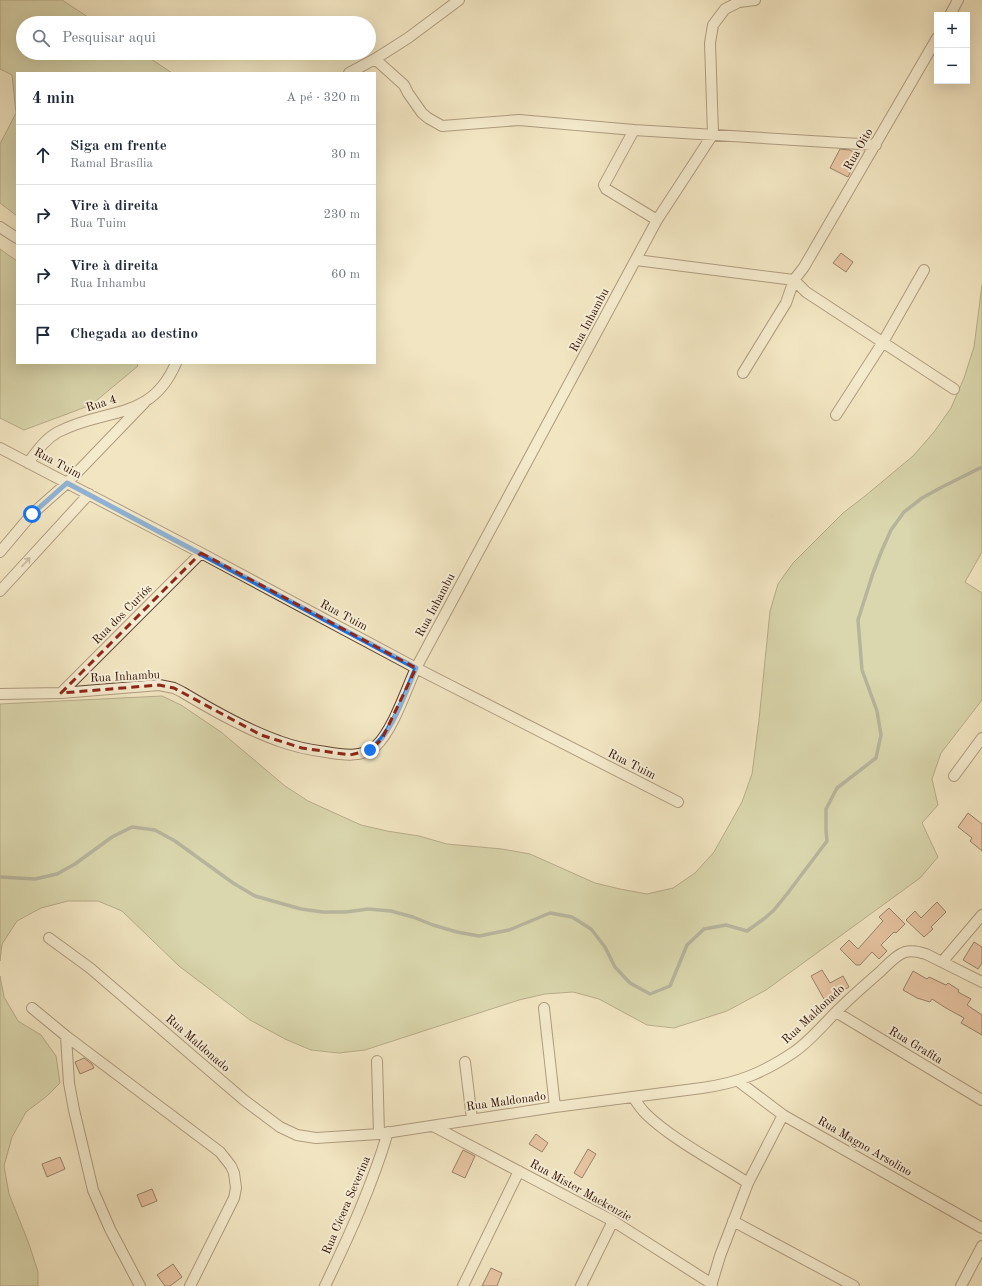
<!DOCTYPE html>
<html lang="pt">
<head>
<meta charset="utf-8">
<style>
  body { margin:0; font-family:"Old Standard TT",serif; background:#f6f6f7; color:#1f2937 }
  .controls { position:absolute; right:12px; top:12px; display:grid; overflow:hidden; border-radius:0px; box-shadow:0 4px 16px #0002 }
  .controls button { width:36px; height:36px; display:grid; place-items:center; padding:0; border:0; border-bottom:1px solid #e0e1e3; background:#fff; color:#1f2937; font:20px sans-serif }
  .stop { position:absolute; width:12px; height:12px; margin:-9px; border:3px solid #1a73e8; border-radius:50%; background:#fff }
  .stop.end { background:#1a73e8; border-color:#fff; box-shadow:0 1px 4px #0008 }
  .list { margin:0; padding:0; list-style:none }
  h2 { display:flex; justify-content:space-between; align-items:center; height:52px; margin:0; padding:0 16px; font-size:17px }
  h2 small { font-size:13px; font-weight:400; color:#747a83 }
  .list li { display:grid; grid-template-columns:26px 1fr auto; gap:12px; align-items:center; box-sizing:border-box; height:60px; padding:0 16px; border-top:1px solid #e0e1e3 }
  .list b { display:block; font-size:15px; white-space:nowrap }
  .list p { margin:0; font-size:13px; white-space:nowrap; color:#747a83 }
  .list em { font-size:13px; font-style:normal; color:#747a83 }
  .icon { flex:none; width:22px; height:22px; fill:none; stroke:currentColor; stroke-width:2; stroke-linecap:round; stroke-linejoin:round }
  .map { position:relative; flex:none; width:982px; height:1286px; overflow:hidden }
  .search { position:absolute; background:#fff; box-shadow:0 4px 16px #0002; left:16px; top:16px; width:360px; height:44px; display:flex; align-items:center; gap:10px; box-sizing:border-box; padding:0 14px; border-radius:22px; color:#747a83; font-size:15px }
  .panel { position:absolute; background:#fff; box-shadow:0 4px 16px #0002; left:16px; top:72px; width:360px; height:292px; border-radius:0px }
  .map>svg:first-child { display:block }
</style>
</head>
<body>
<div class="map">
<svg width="982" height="1286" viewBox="0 0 982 1286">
  <rect width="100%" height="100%" fill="#f2e6c2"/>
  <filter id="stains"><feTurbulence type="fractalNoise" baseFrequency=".005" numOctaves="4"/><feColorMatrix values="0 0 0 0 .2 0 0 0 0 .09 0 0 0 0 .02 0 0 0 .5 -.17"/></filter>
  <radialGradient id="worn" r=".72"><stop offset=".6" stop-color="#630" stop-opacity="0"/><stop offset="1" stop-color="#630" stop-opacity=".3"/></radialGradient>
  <path fill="#bcc492" stroke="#746949" d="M 0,0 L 62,0 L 97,23 L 23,23 L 23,53 L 142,53 L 172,73 L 17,73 L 17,216 L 0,203 L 0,144 L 16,113 L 12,75 L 0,69 Z
    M 0,249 L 17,261 L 17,363 L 136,363 L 138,366 L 91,405 L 24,430 L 0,418 Z
    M 982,285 L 982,552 L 965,582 L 982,593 L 982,700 L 941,753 L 932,779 L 938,805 L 922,823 L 938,857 L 920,878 L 766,990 L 727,1011 L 674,1028 L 647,1025 L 599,999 L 573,992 L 545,994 L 519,1000 L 365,1050 L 339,1053 L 311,1050 L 285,1039 L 250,1020 L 179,966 L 122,911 L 98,901 L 68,901 L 41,908 L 17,921 L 2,944 L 0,961 L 0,704 L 162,696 L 181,705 L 221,732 L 285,786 L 308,801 L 361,825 L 387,831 L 419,836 L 447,844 L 502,849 L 530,854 L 595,883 L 620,889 L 647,894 L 673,888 L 695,873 L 714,852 L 742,802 L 752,774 L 759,720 L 770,611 L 778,584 L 793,563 L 843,513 L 865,496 L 913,456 L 934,432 L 951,408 L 964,378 L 974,347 Z
    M 0,976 L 4,997 L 18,1021 L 41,1035 L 56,1056 L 60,1083 L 47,1096 L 26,1112 L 12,1137 L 4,1166 L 9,1194 L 29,1244 L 38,1272 L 38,1286 L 0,1286 Z"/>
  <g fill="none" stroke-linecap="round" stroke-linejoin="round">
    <path stroke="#70786e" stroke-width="3.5" d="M 0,877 L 35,879 L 57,874 L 75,864 L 112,837 L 132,827 L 155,830 L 175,841 L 233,883 L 255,896 L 301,909 L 323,912 L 346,912 L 368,909 L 391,911 L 413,917 L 433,925 L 457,932 L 479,936 L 509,930 L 550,913 L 572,917 L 591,929 L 605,947 L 615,967 L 630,983 L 650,994 L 670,986 L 687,945 L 704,929 L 726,925 L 747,931 L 765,918 L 774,910 L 787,894 L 827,841 L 826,830 L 826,809 L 837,788 L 876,758 L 881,735 L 877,711 L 862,670 L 858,620 L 873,573 L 882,550 L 891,530 L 904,512 L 922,498 L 942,487 L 982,467"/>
  </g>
  <path fill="#dd9f81" stroke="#2d0e00" d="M 840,149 L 850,150 L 859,155 L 848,177 L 830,168 Z
    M 841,253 L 853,262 L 846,272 L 833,263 Z
    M 968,813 L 982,824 L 982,851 L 970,841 L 972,838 L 958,827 Z
    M 937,902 L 946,912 L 931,927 L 933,929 L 924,937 L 906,920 L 915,911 L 921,918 Z
    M 889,908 L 905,924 L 896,933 L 894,932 L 881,945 L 887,951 L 879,959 L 872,952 L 860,965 L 856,965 L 840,949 L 849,940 L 858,949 L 883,921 L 879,917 Z
    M 974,942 L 982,947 L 982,963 L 978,969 L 963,960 Z
    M 822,970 L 830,983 L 843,976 L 849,987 L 825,1001 L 811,976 Z
    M 913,971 L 927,979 L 929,977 L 946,985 L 948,983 L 959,990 L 958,992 L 971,999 L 967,1005 L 982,1015 L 982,1035 L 961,1023 L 964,1018 L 946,1008 L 932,999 L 930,1002 L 917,998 L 903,990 Z
    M 84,1058 L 92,1064 L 94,1068 L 80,1074 L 75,1062 Z
    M 536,1134 L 548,1143 L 542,1152 L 529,1144 Z
    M 588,1149 L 596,1154 L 582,1178 L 574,1173 Z
    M 463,1150 L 475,1156 L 465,1178 L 452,1172 Z
    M 60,1157 L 65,1169 L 47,1177 L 42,1164 Z
    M 152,1189 L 157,1201 L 142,1207 L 137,1195 Z
    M 173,1264 L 182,1277 L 170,1286 L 165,1286 L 157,1275 Z
    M 491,1268 L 502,1273 L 497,1286 L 482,1286 Z"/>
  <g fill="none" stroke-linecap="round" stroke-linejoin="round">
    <g stroke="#5e4430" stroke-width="12">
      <path id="minor" d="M 950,15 L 958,0
        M 375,59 L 404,85 L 408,93 L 422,113 L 428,118 L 442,126 L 519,120 L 634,130 L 876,145
        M 349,73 L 375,59 L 408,38 L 459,0
        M 634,130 L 604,185 L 606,189 L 657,220
        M 0,227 L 17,238
        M 636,260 L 794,280 L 804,267 L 937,38
        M 743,373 L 786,303 L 794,280 L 806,292 L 954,389
        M 836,415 L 883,342 L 924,270
        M 0,448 L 201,553 L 416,668 L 678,802
        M 28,463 C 37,451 45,439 58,432 C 105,407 151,422 176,363
        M 0,552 L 32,514 L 67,483 L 145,402
        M 0,591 L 89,494
        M 61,693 L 201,553
        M 0,694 L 61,693 L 159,685 L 174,688 L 182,692 C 212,710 247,730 279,741 C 295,747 310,750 326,752 C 343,755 362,758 376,746 C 393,730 406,690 416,668 L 657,220 L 713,134 L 710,43 L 713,25 L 725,9 L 739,2 L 755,0
        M 954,776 L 982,738
        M 49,938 L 90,968 L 244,1100 L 280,1127 L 297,1135 L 316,1138 L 379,1134 L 555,1107 L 702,1088 C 738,1083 763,1073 794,1052 C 810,1041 823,1025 836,1012 C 851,997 866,984 881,971 C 888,964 896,955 905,952 C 912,950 919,952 926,954 L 982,982
        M 942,962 L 982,915
        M 32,1008 L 66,1036 L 220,1152 L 231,1166 L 234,1173 L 236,1188 L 234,1198 L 190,1286
        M 544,1008 L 555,1107
        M 836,1012 L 982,1100
        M 66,1036 L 69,1083 L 74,1110 L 93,1190 L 110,1229 L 140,1286
        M 377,1061 L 379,1134
        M 465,1062 L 472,1119
        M 738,1081 L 783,1115 L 982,1228
        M 633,1097 C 637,1103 641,1109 646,1114 C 673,1140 716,1162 748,1183
        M 433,1126 L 613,1221 L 712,1284
        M 733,1221 L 854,1286
        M 325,1286 C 349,1236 372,1186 388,1132
        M 463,1286 L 519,1171
        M 581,1286 L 613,1221
        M 711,1286 L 720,1256 L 748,1183 L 783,1115
        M 961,1286 L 982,1246"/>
    </g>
    <use href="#minor" stroke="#f7efd7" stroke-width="10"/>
  </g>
  <defs><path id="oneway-shaft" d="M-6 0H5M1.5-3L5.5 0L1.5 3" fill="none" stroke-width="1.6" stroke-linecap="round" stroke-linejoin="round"/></defs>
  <use stroke="#9c8a76" href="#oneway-shaft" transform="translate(26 562) rotate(-47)"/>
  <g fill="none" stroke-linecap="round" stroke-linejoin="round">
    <path stroke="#1a73e8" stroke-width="5" d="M 32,514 L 67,483 L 416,668 C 405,693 392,734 370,750"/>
  </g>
  <path d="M0 0H982V1286H0ZM 201,553 L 416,668 L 382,739 L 370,750 L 350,755 L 302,748 L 261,735 L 174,688 L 159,685 L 61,693 Z" fill="#f2e6c2" fill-opacity=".55" fill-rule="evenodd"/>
  <path fill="none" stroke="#8f2418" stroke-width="3" stroke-dasharray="8 5" stroke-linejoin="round" d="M 201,553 L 416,668 L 382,739 L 370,750 L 350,755 L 302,748 L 261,735 L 174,688 L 159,685 L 61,693 Z"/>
  <g text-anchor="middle" stroke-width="4" stroke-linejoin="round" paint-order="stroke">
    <g font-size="12" fill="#2d0e00" stroke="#f7efd7">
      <text transform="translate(858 149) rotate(-60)" y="4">Rua Oito</text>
      <text transform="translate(589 320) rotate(-62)" y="4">Rua Inhambu</text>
      <text transform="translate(101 403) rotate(-17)" y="4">Rua 4</text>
      <text transform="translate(58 463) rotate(28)" y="4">Rua Tuim</text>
      <text transform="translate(435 605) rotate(-62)" y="4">Rua Inhambu</text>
      <text transform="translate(122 614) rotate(-45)" y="4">Rua dos Curiós</text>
      <text transform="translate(344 615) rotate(28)" y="4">Rua Tuim</text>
      <text transform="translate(125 676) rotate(-3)" y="4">Rua Inhambu</text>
      <text transform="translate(632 764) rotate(27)" y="4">Rua Tuim</text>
      <text transform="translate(813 1014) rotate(-43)" y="4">Rua Maldonado</text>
      <text transform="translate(198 1043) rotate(41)" y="4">Rua Maldonado</text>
      <text transform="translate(916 1045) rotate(31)" y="4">Rua Grafita</text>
      <text transform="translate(506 1101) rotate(-8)" y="4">Rua Maldonado</text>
      <text transform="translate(865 1146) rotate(30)" y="4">Rua Magno Arsolino</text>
      <text transform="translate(581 1190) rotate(29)" y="4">Rua Mister Mackenzie</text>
      <text transform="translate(346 1205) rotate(-67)" y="4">Rua Cícera Severina</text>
    </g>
  </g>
  <rect width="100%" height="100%" filter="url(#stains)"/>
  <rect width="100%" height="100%" fill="url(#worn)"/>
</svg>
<div class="controls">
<button>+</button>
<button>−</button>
</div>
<div class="stop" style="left:32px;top:514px"></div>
<div class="stop end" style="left:370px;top:750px"></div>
<div class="search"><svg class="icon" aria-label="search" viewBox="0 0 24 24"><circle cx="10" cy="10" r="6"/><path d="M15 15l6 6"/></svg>Pesquisar aqui</div>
<section class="panel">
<h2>4 min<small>A pé · 320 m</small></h2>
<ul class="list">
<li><svg class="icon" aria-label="ahead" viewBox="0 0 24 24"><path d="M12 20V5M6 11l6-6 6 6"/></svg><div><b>Siga em frente</b><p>Ramal Brasília</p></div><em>30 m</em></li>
<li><svg class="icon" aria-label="right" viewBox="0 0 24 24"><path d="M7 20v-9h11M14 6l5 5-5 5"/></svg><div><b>Vire à direita</b><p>Rua Tuim</p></div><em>230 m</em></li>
<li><svg class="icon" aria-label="right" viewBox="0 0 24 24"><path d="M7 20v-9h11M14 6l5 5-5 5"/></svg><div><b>Vire à direita</b><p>Rua Inhambu</p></div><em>60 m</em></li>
<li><svg class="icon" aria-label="arrive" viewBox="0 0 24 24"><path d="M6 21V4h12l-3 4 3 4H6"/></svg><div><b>Chegada ao destino</b></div></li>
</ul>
</section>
</div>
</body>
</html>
